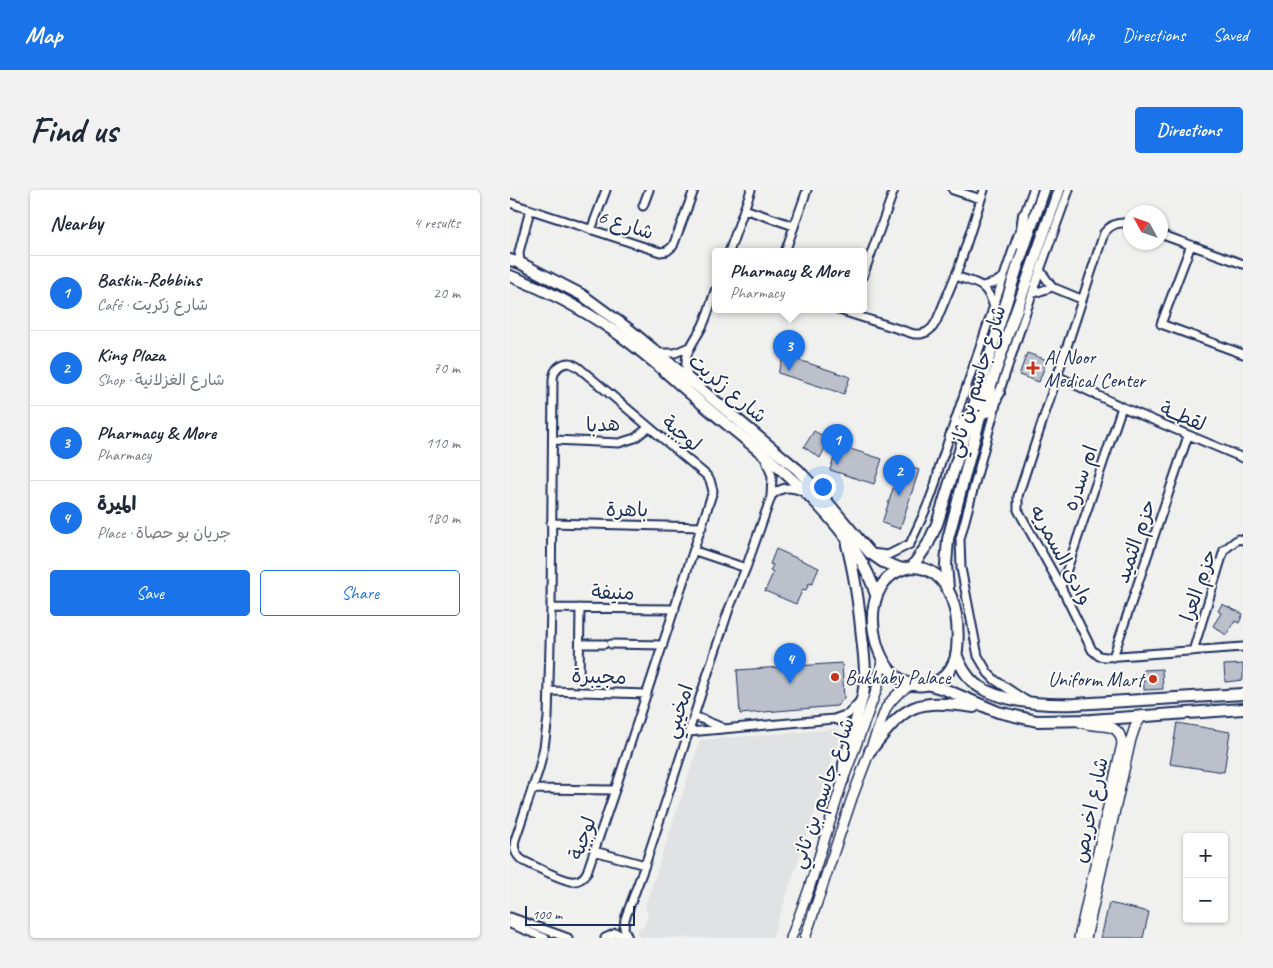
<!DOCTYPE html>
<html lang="en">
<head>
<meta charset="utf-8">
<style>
  body { margin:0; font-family:Caveat,"Playpen Sans Arabic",sans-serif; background:#f2f2f3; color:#1f2937 }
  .controls { position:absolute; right:15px; bottom:15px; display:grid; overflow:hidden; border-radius:5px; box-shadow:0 1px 4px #0004 }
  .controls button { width:45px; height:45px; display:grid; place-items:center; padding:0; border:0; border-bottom:1px solid #e0e1e3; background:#fff; color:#1f2937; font:25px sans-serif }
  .compass { position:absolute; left:613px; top:15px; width:45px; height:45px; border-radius:50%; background:#fff; box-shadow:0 1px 4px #0004; rotate:310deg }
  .scale { position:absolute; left:15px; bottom:12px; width:110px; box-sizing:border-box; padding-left:5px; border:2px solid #1b2f5e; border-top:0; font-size:14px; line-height:18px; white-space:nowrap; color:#1b2f5e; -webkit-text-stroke:4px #fdfcf7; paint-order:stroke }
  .you { position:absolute; left:312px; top:296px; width:18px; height:18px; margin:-12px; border:4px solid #fff; border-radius:50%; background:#1a73e8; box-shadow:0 0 0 8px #1a73e833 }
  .badge { display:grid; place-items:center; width:32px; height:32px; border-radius:50%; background:#1a73e8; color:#fff; font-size:16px; font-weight:700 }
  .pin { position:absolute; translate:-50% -41px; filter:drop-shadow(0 1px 2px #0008) }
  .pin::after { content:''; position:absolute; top:26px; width:18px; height:15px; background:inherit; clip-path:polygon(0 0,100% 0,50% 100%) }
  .popup { position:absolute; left:202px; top:58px; width:155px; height:65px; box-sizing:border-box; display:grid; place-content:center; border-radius:5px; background:#fff; filter:drop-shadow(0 1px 4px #0005); font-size:16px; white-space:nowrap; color:#747a83 }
  .popup b { font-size:19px; color:#1f2937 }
  .popup::after { content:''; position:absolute; left:50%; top:100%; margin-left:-10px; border:10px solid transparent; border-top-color:#fff }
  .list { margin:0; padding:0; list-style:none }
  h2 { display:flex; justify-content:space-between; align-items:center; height:65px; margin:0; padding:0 20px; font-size:21px }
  h2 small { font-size:16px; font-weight:400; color:#747a83 }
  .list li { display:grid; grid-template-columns:32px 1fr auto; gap:15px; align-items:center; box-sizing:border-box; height:75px; padding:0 20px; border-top:1px solid #e0e1e3 }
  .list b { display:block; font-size:19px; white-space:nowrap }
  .list p { margin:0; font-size:16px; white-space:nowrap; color:#747a83 }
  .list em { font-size:16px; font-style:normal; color:#747a83 }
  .actions { display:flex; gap:10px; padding:15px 20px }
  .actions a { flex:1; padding:11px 0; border:1px solid #1a73e8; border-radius:5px; text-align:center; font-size:18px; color:#1a73e8 }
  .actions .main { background:#1a73e8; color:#fff }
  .map { position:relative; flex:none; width:733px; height:748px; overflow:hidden; border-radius:5px }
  header { display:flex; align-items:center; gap:30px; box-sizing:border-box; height:70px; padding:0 25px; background:#1a73e8; color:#fff }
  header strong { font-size:24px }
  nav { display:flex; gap:28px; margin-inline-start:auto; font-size:18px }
  .intro { display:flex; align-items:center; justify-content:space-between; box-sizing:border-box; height:120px; padding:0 30px }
  h1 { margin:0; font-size:35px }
  .button { padding:12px 22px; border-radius:5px; background:#1a73e8; color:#fff; font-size:18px; font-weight:700 }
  main { display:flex; gap:30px; padding:0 30px }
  aside { flex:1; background:#fff; border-radius:5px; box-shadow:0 1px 4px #0004 }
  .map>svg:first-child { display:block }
</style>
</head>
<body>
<header>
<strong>Map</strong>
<nav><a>Map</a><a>Directions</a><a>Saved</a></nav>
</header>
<div class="intro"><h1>Find us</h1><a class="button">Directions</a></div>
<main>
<aside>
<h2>Nearby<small>4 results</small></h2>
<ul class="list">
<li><span class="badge">1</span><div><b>Baskin-Robbins</b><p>Café · شارع زكريت</p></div><em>20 m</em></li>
<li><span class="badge">2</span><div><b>King Plaza</b><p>Shop · شارع الغزلانية</p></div><em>70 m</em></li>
<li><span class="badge">3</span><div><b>Pharmacy &amp; More</b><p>Pharmacy</p></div><em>110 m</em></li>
<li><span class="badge">4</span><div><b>الميرة</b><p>Place · جريان بو حصاة</p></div><em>180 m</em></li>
</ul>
<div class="actions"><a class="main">Save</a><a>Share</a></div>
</aside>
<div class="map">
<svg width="733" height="748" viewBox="0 0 733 748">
  <rect width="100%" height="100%" fill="#f0f0ee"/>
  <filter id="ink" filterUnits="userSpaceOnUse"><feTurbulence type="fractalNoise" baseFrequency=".02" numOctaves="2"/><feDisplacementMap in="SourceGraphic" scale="10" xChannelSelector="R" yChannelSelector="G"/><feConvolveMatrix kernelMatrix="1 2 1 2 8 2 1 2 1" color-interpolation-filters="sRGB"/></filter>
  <g filter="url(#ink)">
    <path fill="#e0e2e3" d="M 327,539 L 331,544 L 262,748 L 130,748 L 127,744 L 129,738 L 134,736 L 138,724 L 135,717 L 190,550 Z"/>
    <path fill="#bbc0ca" stroke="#1b2f5e" d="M 517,163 L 537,170 L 529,192 L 509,185 Z
      M 274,165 L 340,187 L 334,204 L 268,183 Z
      M 304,241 L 315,247 L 316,256 L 310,268 L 294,257 Z
      M 328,255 L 372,269 L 364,294 L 320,280 Z
      M 391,274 L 409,280 L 390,339 L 372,333 Z
      M 266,359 L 309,378 L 302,394 L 299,393 L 296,400 L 293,399 L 286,414 L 255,401 L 263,383 L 260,381 L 263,375 L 260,374 Z
      M 712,414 L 733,424 L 729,433 L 725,431 L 716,445 L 703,436 L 711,423 L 708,421 Z
      M 332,473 L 334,508 L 327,516 L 230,524 L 227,480 Z
      M 733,474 L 733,490 L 715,492 L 714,475 Z
      M 652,479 L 653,499 L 634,500 L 633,480 Z
      M 667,533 L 720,542 L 714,582 L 660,574 Z
      M 599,713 L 639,722 L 633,748 L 591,748 Z"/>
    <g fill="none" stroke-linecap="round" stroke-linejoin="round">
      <g stroke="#1b2f5e" stroke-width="11">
        <path id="minor" d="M 443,0 L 471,9
          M 0,13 L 150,62 L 157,61 L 163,56 L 184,0
          M 133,16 L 139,0
          M 234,19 L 284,36
          M 513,28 L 523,0
          M 620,34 C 609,31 601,34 594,43 L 508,306 L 508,320 L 551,397 L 582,460 L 589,466 L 595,467 L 733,457
          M 81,40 L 96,0
          M 650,44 L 733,74
          M 681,55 L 651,134 L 733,164
          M 219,62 L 241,0
          M 275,62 L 297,0
          M 10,73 L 9,62 L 20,20
          M 530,80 L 542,97 L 571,109
          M 353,86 L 384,0
          M 445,86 C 468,94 476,92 484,117
          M 473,96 L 484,93 L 494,87
          M 522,104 L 542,97
          M 329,120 L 404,144 L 411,144 L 417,142 L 422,138 L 426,132 L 449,77 L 474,0
          M 149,163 L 165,163 L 179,157
          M 60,173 L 68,177 L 196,285 L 200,290 L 203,301 L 105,600 L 77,682 C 74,688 68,692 61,691 C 49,689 24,676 12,670 C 6,665 3,658 5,650 L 29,579 L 34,557 L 38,528 L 41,418 L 43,189 C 44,179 50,173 60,173 Z
          M 547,186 L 612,217 L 733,268
          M 178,187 C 171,163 183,155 193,135 C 198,124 201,113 205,101
          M 44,250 L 109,253 L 125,248 L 139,237
          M 261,306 C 271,297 279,296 292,301
          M 41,333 L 192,337
          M 185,361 L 236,378
          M 361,363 L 378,365 L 400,354 C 411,329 424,306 429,278 L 508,45
          M 551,397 L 612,217
          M 41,418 L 165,419
          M 70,454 L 94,454
          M 101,454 L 153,455
          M 683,461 L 714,360 L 728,349 L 733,350
          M 603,467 L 678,246
          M 69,488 L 70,418
          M 40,501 L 137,504
          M 515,510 L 485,490 L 478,483 L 468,466 L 451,378 L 450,349 L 489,203 L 530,80 L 559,0
          M 184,526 L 211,537
          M 324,529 L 336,533 L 343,542
          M 179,542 L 324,529 L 338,524 L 349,512
          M 22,599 L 105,600
          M 84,661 L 135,675
          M 0,727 L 58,748
          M 0,734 L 35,748
          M 95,748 L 106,743 L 117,748
          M 118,748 L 114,738 L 115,729 L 135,675 L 219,419 L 236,378 L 261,307 L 262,286 L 255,268"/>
      </g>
      <g stroke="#1b2f5e" stroke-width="12">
        <path id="tertiary" d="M 568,531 C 584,541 610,527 612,554 L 569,748
          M 281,748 L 299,699 L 333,590 L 365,504 L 369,492 L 372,469
          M 295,748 L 342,608 L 376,518 C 384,506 391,500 403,494
          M 576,748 L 621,549 L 625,537 L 632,526"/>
      </g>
      <g stroke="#1b2f5e" stroke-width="14">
        <path id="secondary" d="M 510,54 L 514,25
          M 0,70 L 10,73 L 72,105 L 121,141 L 288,280 L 313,307 L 360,363 L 373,372 L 392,379
          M 0,86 C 37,100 71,118 104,141 C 136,163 165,191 195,216 C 253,265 344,330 366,405
          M 476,222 L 489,203
          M 441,246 L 457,228
          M 402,377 L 418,354 L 427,334 L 507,78 L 534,0
          M 402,377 C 443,378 450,427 447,460 C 446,472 439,485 427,491 C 366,521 332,387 402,377 Z
          M 438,398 L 436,375 L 438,349 L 469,231 L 496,150 L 549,0
          M 446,464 C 450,475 456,486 465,494 C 492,513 533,515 565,514 L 733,504
          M 417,494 L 434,499 L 488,522 L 527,531 L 581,530 L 733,519
          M 360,561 C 397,513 404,509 464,517
          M 333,590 L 334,574 L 353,505 C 357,486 354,466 352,447 C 349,415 345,385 337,355"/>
      </g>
      <use href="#minor" stroke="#fdfcf7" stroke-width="7"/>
      <use href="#tertiary" stroke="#fdfcf7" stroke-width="9"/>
      <use href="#secondary" stroke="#fdfcf7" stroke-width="10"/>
    </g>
  </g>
  <g fill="#c8321e" stroke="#fdfcf7" stroke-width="2">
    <path d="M520.5 170.5h5v5h5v5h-5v5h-5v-5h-5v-5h5z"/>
    <circle cx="325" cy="487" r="5"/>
    <circle cx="643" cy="489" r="5"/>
  </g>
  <g text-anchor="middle" stroke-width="4" stroke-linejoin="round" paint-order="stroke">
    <g font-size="20" fill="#1b2f5e" stroke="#fdfcf7">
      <text transform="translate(116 34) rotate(18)" y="7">شارع 6</text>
      <text transform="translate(466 191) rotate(-73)" y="7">شارع جاسم بن ثاني</text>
      <text transform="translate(218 198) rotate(40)" y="7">شارع زكريت</text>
      <text transform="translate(673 226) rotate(23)" y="7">لقطــة</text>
      <text transform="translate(93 234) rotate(-2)" y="7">هدبا</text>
      <text transform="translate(172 243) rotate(40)" y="7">لوجبة</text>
      <text transform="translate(570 288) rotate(-71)" y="7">ام سدره</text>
      <text transform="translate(117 319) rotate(1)" y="7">باهرة</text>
      <text transform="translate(625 351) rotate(-71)" y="7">حزم الثميد</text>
      <text transform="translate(552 365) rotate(62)" y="7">وادى السمريه</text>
      <text transform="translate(688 395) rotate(-71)" y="7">حزم العرا</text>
      <text transform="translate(103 402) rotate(1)" y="7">منيفة</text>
      <text transform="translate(89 486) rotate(2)" y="7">مجيبرة</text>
      <text transform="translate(168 521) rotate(-72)" y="7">امخيبي</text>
      <text transform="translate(312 603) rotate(-71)" y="7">شارع جاسم بن ثاني</text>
      <text transform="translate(580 620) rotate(-78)" y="7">شارع اخريص</text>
      <text transform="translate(72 648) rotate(-70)" y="7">لوجبة</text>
    </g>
    <g font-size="20" fill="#1b2f5e" stroke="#fdfcf7" text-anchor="start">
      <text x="534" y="174">Al Noor<tspan x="534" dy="23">Medical Center</tspan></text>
      <text x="335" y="494">Bukhaby Palace</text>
      <text x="633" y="496" text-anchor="end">Uniform Mart</text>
    </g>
  </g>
</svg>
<div class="controls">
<button>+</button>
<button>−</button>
</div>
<svg class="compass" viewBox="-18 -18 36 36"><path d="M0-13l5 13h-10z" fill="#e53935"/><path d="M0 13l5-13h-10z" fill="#747a83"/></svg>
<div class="scale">100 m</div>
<div class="you"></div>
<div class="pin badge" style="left:327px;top:275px">1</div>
<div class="pin badge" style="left:389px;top:306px">2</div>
<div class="pin badge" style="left:279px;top:181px">3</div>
<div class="popup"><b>Pharmacy &amp; More</b>Pharmacy</div>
<div class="pin badge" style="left:280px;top:494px">4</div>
</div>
</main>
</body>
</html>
